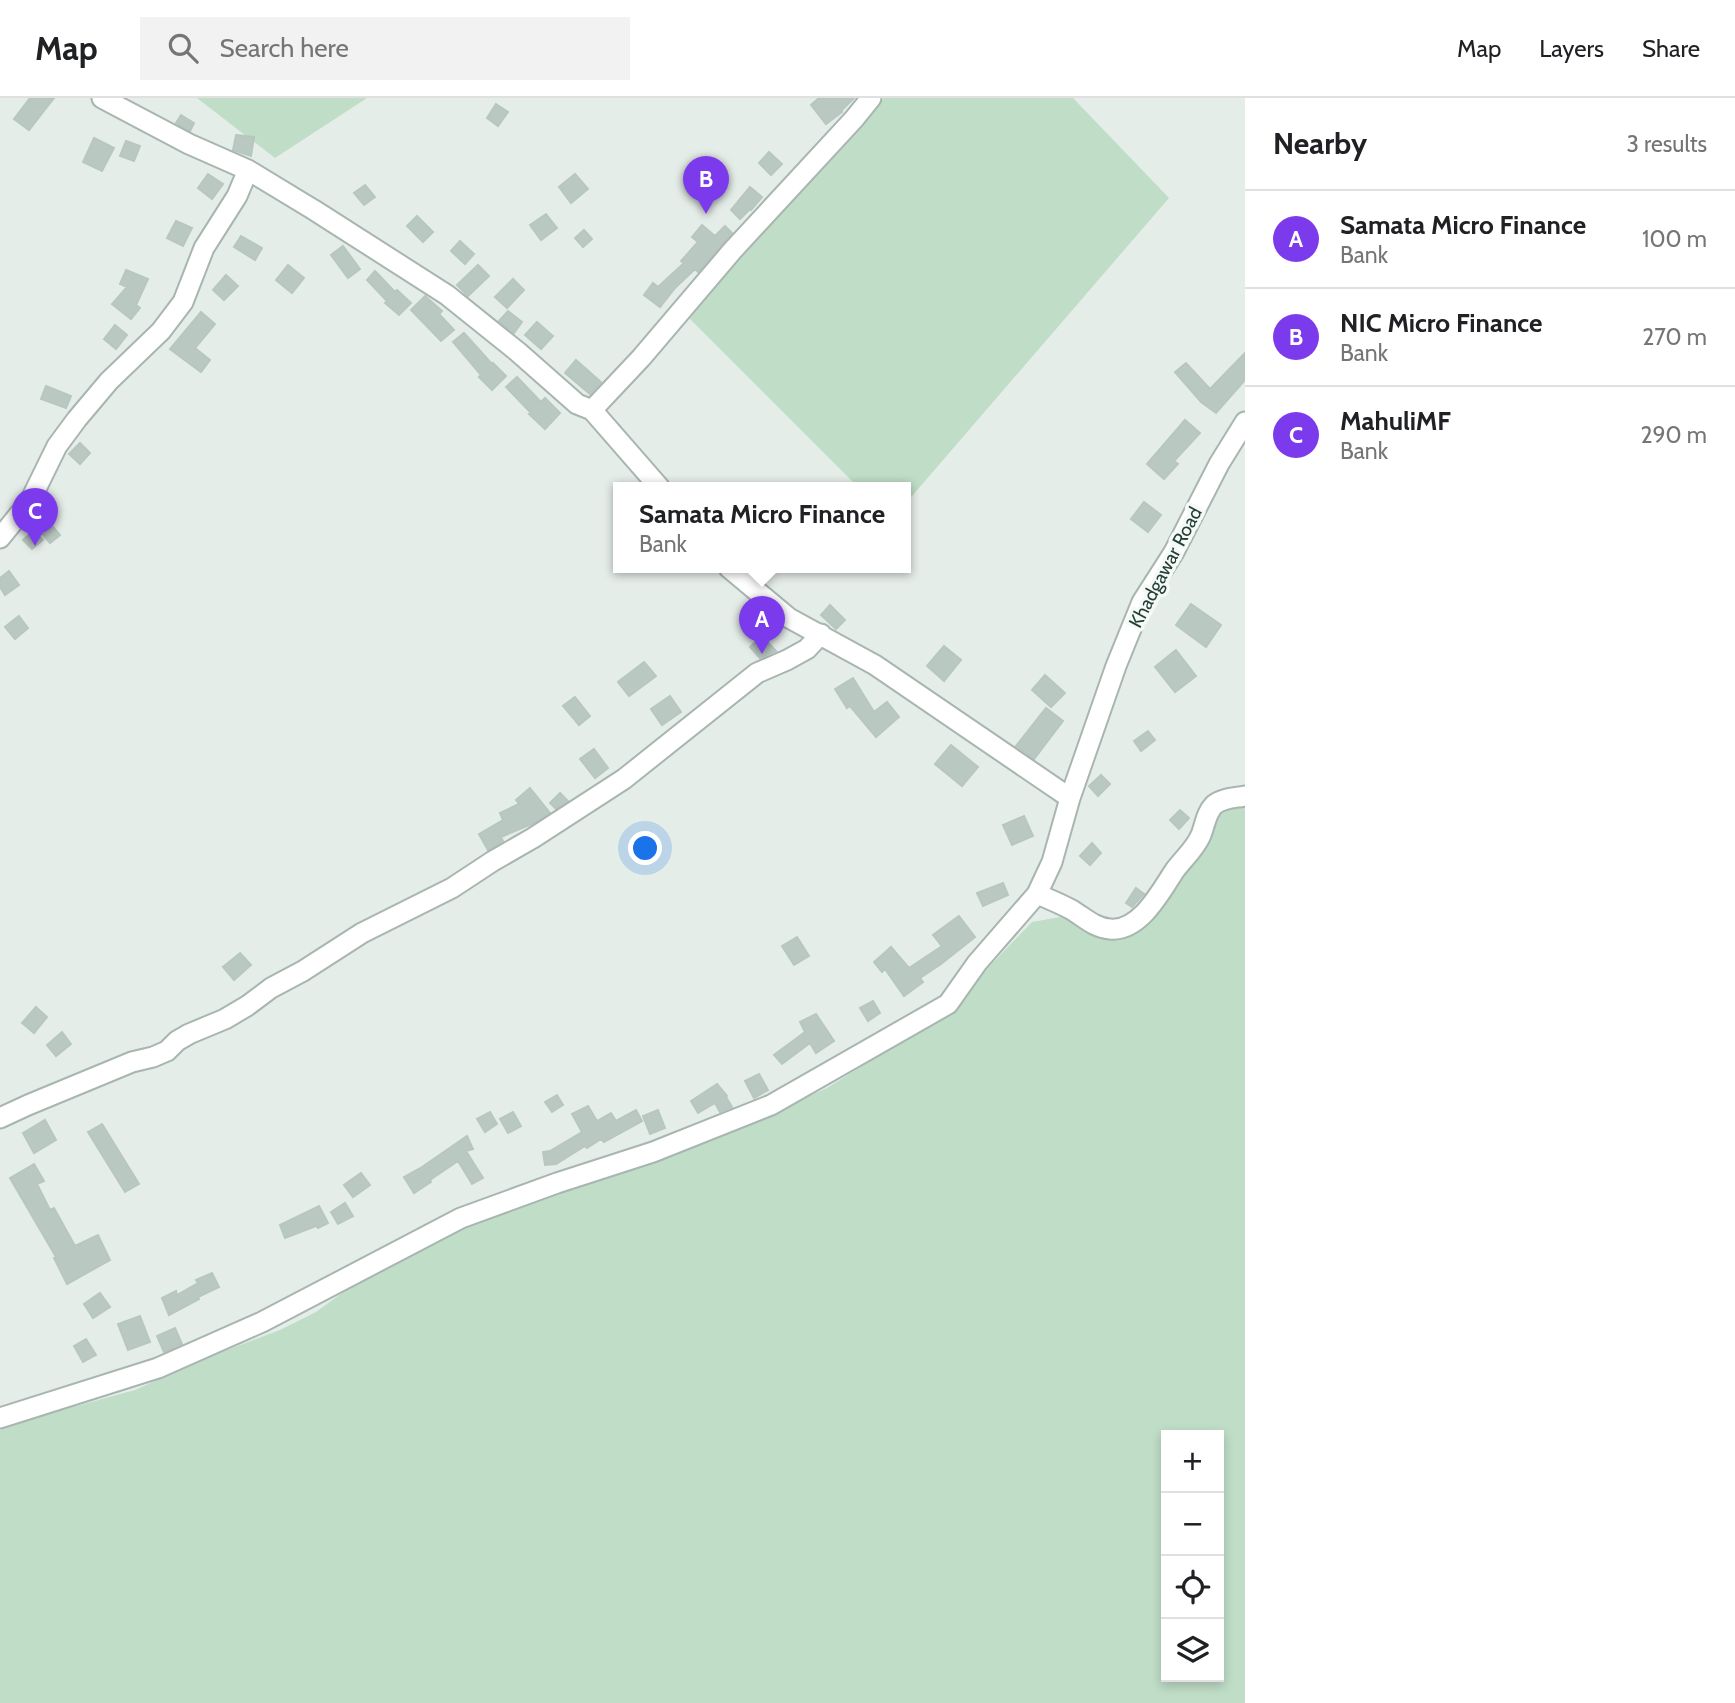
<!DOCTYPE html>
<html lang="en">
<head>
<meta charset="utf-8">
<style>
  body { margin:0; font-family:Cabin,sans-serif; background:#f2f2f2; color:#202124 }
  .controls { position:absolute; right:21px; bottom:21px; display:grid; overflow:hidden; border-radius:0px; box-shadow:0 4px 10px #0003 }
  .controls button { width:63px; height:63px; display:grid; place-items:center; padding:0; border:0; border-bottom:2px solid #e0e0e0; background:#fff; color:#202124; font:35px sans-serif }
  .you { position:absolute; left:646px; top:751px; width:24px; height:24px; margin:-18px; border:5px solid #fff; border-radius:50%; background:#1a73e8; box-shadow:0 0 0 10px #1a73e833 }
  .badge { display:grid; place-items:center; width:46px; height:46px; border-radius:50%; background:#7c3aed; color:#fff; font-size:23px; font-weight:700 }
  .pin { position:absolute; translate:-50% -58px; filter:drop-shadow(0 2px 4px #0008) }
  .pin::after { content:''; position:absolute; top:37px; width:24px; height:21px; background:inherit; clip-path:polygon(0 0,100% 0,50% 100%) }
  .popup { position:absolute; left:613px; top:384px; width:298px; height:91px; box-sizing:border-box; display:grid; place-content:center; border-radius:0px; background:#fff; filter:drop-shadow(0 2px 5px #0005); font-size:23px; white-space:nowrap; color:#757577 }
  .popup b { font-size:26px; color:#202124 }
  .popup::after { content:''; position:absolute; left:50%; top:100%; margin-left:-14px; border:14px solid transparent; border-top-color:#fff }
  .list { margin:0; padding:0; list-style:none }
  h2 { display:flex; justify-content:space-between; align-items:center; height:91px; margin:0; padding:0 28px; font-size:30px }
  h2 small { font-size:23px; font-weight:400; color:#757577 }
  .list li { display:grid; grid-template-columns:46px 1fr auto; gap:21px; align-items:center; box-sizing:border-box; height:98px; padding:0 28px; border-top:2px solid #e0e0e0 }
  .list b { display:block; font-size:26px; white-space:nowrap }
  .list p { margin:0; font-size:23px; white-space:nowrap; color:#757577 }
  .list em { font-size:23px; font-style:normal; color:#757577 }
  .icon { flex:none; width:38px; height:38px; fill:none; stroke:currentColor; stroke-width:2; stroke-linecap:round; stroke-linejoin:round }
  .map { position:relative; flex:none; width:1245px; height:1605px; overflow:hidden }
  header { display:flex; align-items:center; gap:42px; box-sizing:border-box; height:98px; padding:0 35px; background:#fff; border-bottom:2px solid #e0e0e0 }
  header strong { font-size:33px }
  nav { display:flex; gap:38px; margin-inline-start:auto; font-size:24px }
  .search { width:490px; height:63px; background:#f2f2f2; display:flex; align-items:center; gap:18px; box-sizing:border-box; padding:0 24px; border-radius:0px; color:#757577; font-size:26px }
  main { display:flex }
  aside { flex:1; background:#fff }
  .map>svg:first-child { display:block }
</style>
</head>
<body>
<header>
<strong>Map</strong>
<div class="search"><svg class="icon" aria-label="search" viewBox="0 0 24 24"><circle cx="10" cy="10" r="6"/><path d="M15 15l6 6"/></svg>Search here</div>
<nav><a>Map</a><a>Layers</a><a>Share</a></nav>
</header>
<main>
<div class="map">
<svg width="1245" height="1605" viewBox="0 0 1245 1605">
  <rect width="100%" height="100%" fill="#e5ede9"/>
  <path fill="#bfddc7" fill-rule="evenodd" d="M 197,0 L 367,0 L 275,60 Z
    M 884,0 L 1073,0 L 1169,100 L 906,405 L 906,390 L 859,390 L 688,219 Z
    M 1245,708 L 1245,1605 L 0,1605 L 0,1332 L 51,1315 L 135,1292 L 206,1260 L 280,1232 L 316,1214 L 367,1177 L 484,1119 L 551,1094 L 721,1038 L 827,990 L 941,919 L 1032,824 L 1066,818 L 1139,826 L 1178,789 L 1205,744 L 1219,714 ZM 1166,1337 L 1219,1337 L 1219,1579 L 1166,1579 Z"/>
  <path fill="#bac8c2" stroke="#b7c7c0" stroke-width="2" d="M 30,0 L 54,0 L 29,32 L 14,21 Z
    M 819,0 L 854,0 L 841,13 L 842,14 L 826,26 L 811,7 Z
    M 496,6 L 508,14 L 498,28 L 487,20 Z
    M 181,17 L 194,25 L 190,33 L 176,25 Z
    M 236,37 L 254,39 L 251,58 L 233,52 Z
    M 94,40 L 114,50 L 102,73 L 83,64 Z
    M 126,43 L 140,48 L 134,63 L 120,58 Z
    M 769,54 L 782,66 L 771,77 L 759,65 Z
    M 208,76 L 223,86 L 212,101 L 198,90 Z
    M 575,76 L 588,91 L 571,105 L 559,89 Z
    M 365,87 L 375,99 L 364,107 L 354,95 Z
    M 750,89 L 762,99 L 751,112 L 750,111 L 740,121 L 731,112 Z
    M 546,116 L 557,130 L 541,142 L 530,127 Z
    M 417,118 L 433,134 L 423,144 L 407,128 Z
    M 176,123 L 192,130 L 183,148 L 167,140 Z
    M 702,127 L 715,138 L 725,128 L 732,135 L 698,174 L 695,171 L 675,190 L 660,209 L 644,197 L 653,185 L 658,189 L 684,165 L 681,163 L 698,144 L 692,139 Z
    M 584,132 L 592,141 L 583,149 L 575,140 Z
    M 241,138 L 262,150 L 255,162 L 234,149 Z
    M 460,143 L 474,156 L 465,166 L 451,153 Z
    M 343,148 L 360,171 L 348,180 L 331,157 Z
    M 288,167 L 304,180 L 292,195 L 276,182 Z
    M 478,167 L 489,178 L 468,198 L 457,187 Z
    M 126,172 L 148,181 L 136,207 L 140,210 L 131,221 L 112,206 L 127,189 L 120,186 Z
    M 375,173 L 395,194 L 397,192 L 411,205 L 399,217 L 385,205 L 387,203 L 367,182 Z
    M 226,177 L 238,188 L 224,202 L 213,192 Z
    M 513,181 L 524,192 L 507,210 L 495,199 Z
    M 425,198 L 442,213 L 439,216 L 454,232 L 441,243 L 411,212 Z
    M 508,213 L 522,224 L 514,235 L 499,223 Z
    M 201,214 L 215,226 L 195,250 L 210,262 L 201,274 L 170,251 Z
    M 537,224 L 553,238 L 541,251 L 525,237 Z
    M 115,227 L 127,237 L 116,251 L 104,241 Z
    M 464,235 L 492,266 L 493,265 L 506,278 L 492,292 L 479,279 L 481,277 L 453,244 Z
    M 1245,255 L 1245,282 L 1216,315 L 1201,304 L 1175,274 L 1186,265 L 1210,291 Z
    M 576,262 L 601,284 L 590,296 L 565,275 Z
    M 517,279 L 541,304 L 545,300 L 560,315 L 545,331 L 529,316 L 531,315 L 506,289 Z
    M 46,288 L 71,298 L 66,310 L 41,301 Z
    M 1185,322 L 1200,335 L 1174,363 L 1178,366 L 1164,381 L 1147,366 Z
    M 80,345 L 90,355 L 80,366 L 69,356 Z
    M 1144,404 L 1161,417 L 1148,434 L 1131,421 Z
    M 49,424 L 60,437 L 50,445 L 39,432 Z
    M 34,432 L 43,442 L 32,451 L 23,442 Z
    M 9,473 L 19,487 L 5,497 L 0,489 L 0,480 Z
    M 1191,506 L 1221,527 L 1206,549 L 1176,527 Z
    M 830,507 L 845,522 L 836,531 L 821,517 Z
    M 19,518 L 28,530 L 15,541 L 5,529 Z
    M 762,538 L 776,553 L 760,560 L 750,549 Z
    M 944,548 L 961,562 L 944,583 L 927,568 Z
    M 1176,552 L 1196,578 L 1175,594 L 1155,569 Z
    M 644,564 L 656,578 L 629,598 L 618,584 Z
    M 1045,577 L 1065,595 L 1051,609 L 1032,592 Z
    M 853,580 L 874,614 L 887,604 L 899,619 L 876,639 L 850,608 L 847,610 L 835,591 Z
    M 670,598 L 681,614 L 662,627 L 651,611 Z
    M 575,599 L 590,618 L 579,627 L 563,608 Z
    M 1046,610 L 1063,623 L 1034,661 L 1016,648 Z
    M 1148,633 L 1155,642 L 1141,653 L 1134,643 Z
    M 951,647 L 978,669 L 962,688 L 935,666 Z
    M 594,651 L 608,670 L 595,680 L 580,661 Z
    M 1101,677 L 1110,686 L 1098,698 L 1089,688 Z
    M 530,690 L 550,715 L 534,725 L 501,739 L 503,743 L 488,752 L 479,736 L 503,722 L 500,715 L 519,706 L 516,702 Z
    M 560,695 L 568,703 L 556,711 L 550,705 Z
    M 1180,712 L 1189,720 L 1179,731 L 1170,722 Z
    M 1024,718 L 1033,738 L 1012,747 L 1003,727 Z
    M 1092,745 L 1101,755 L 1090,767 L 1080,758 Z
    M 1003,785 L 1008,797 L 983,808 L 977,795 Z
    M 1136,790 L 1144,796 L 1132,809 L 1126,805 Z
    M 959,818 L 975,839 L 941,866 L 920,880 L 923,884 L 904,898 L 885,871 L 882,874 L 874,864 L 891,849 L 909,870 L 942,848 L 933,837 Z
    M 797,839 L 809,858 L 794,867 L 782,848 Z
    M 240,855 L 251,867 L 234,882 L 223,869 Z
    M 873,903 L 880,915 L 868,923 L 860,910 Z
    M 36,909 L 47,919 L 34,935 L 22,925 Z
    M 816,916 L 834,943 L 816,955 L 810,945 L 782,966 L 774,957 L 805,934 L 800,924 Z
    M 62,934 L 71,946 L 56,958 L 47,947 Z
    M 759,976 L 768,992 L 754,1000 L 745,983 Z
    M 717,986 L 727,998 L 726,999 L 732,1009 L 720,1014 L 715,1005 L 698,1015 L 691,1003 Z
    M 557,997 L 563,1007 L 552,1014 L 545,1004 Z
    M 588,1008 L 597,1023 L 611,1015 L 616,1023 L 636,1012 L 642,1023 L 604,1044 L 601,1041 L 587,1050 L 585,1048 L 556,1066 L 545,1067 L 543,1054 L 550,1053 L 582,1034 L 572,1016 Z
    M 658,1012 L 665,1030 L 650,1036 L 643,1018 Z
    M 490,1014 L 497,1026 L 485,1034 L 477,1021 Z
    M 513,1014 L 521,1028 L 508,1035 L 500,1021 Z
    M 45,1022 L 56,1042 L 34,1055 L 23,1035 Z
    M 102,1026 L 139,1086 L 125,1094 L 88,1034 Z
    M 467,1038 L 473,1051 L 466,1053 L 483,1080 L 472,1086 L 458,1063 L 430,1082 L 431,1084 L 414,1095 L 404,1079 L 422,1069 Z
    M 34,1066 L 44,1083 L 37,1086 L 50,1112 L 54,1110 L 75,1148 L 98,1137 L 110,1162 L 67,1186 L 54,1160 L 56,1159 L 10,1080 Z
    M 361,1075 L 370,1087 L 353,1099 L 344,1087 Z
    M 345,1105 L 353,1118 L 338,1126 L 331,1114 Z
    M 319,1108 L 328,1125 L 318,1130 L 316,1128 L 285,1140 L 280,1127 Z
    M 212,1175 L 219,1189 L 198,1199 L 199,1201 L 169,1217 L 162,1200 L 176,1193 L 177,1197 L 198,1185 L 196,1182 Z
    M 100,1195 L 110,1209 L 93,1220 L 84,1206 Z
    M 140,1218 L 150,1244 L 128,1252 L 118,1226 Z
    M 175,1230 L 182,1246 L 164,1254 L 157,1238 Z
    M 86,1241 L 96,1257 L 83,1264 L 74,1248 Z"/>
  <g fill="none" stroke-linecap="round" stroke-linejoin="round">
    <g stroke="#a8b5b0" stroke-width="23">
      <path id="minor" d="M 102,0 L 189,46 L 248,72
        M 592,312 L 641,260 L 732,153 L 854,21 L 871,0
        M 0,440 L 30,403 L 57,348 L 77,321 L 109,283 L 161,233 L 183,204 L 204,150 L 237,98 L 248,72 L 314,112 L 447,197 L 518,254 L 577,306 L 592,312 L 660,390
        M 729,470 L 789,520 L 875,567 L 1070,700
        M 1037,796 C 1049,801 1061,806 1072,812 C 1085,820 1095,830 1110,831 C 1140,834 1161,793 1175,772 C 1184,760 1195,751 1201,737 C 1205,727 1206,715 1214,707 C 1222,700 1235,700 1245,698
        M 0,1020 L 28,1007 L 132,964 L 153,959 L 167,953 L 177,943 L 189,936 L 225,921 L 247,908 L 271,890 L 303,873 L 362,835 L 452,790 L 493,763 L 533,740 L 624,681 L 757,575 L 787,562 L 807,551 L 821,536
        M 0,1320 L 158,1270 L 262,1224 L 461,1120 L 557,1085 L 653,1054 L 771,1007 L 948,906 L 977,865 L 1037,796 L 1052,764 L 1070,700 L 1116,568 L 1142,504 L 1174,454 L 1219,366 L 1245,324"/>
    </g>
    <use href="#minor" stroke="#fff" stroke-width="19"/>
  </g>
  <g text-anchor="middle" stroke-width="7" stroke-linejoin="round" paint-order="stroke">
    <g font-size="19" fill="#253e37" stroke="#f5faf7">
      <text transform="translate(1165 469) rotate(-62)" y="7">Khadgawar Road</text>
    </g>
  </g>
</svg>
<div class="controls">
<button>+</button>
<button>−</button>
<button><svg class="icon" aria-label="locate" viewBox="0 0 24 24"><circle cx="12" cy="12" r="6"/><path d="M12 2v4M12 18v4M2 12h4M18 12h4"/></svg></button>
<button><svg class="icon" aria-label="layers" viewBox="0 0 24 24"><path d="M12 4l9 5-9 5-9-5zM3 14l9 5 9-5"/></svg></button>
</div>
<div class="you"></div>
<div class="pin badge" style="left:762px;top:556px">A</div>
<div class="popup"><b>Samata Micro Finance</b>Bank</div>
<div class="pin badge" style="left:706px;top:116px">B</div>
<div class="pin badge" style="left:35px;top:448px">C</div>
</div>
<aside>
<h2>Nearby<small>3 results</small></h2>
<ul class="list">
<li><span class="badge">A</span><div><b>Samata Micro Finance</b><p>Bank</p></div><em>100 m</em></li>
<li><span class="badge">B</span><div><b>NIC Micro Finance</b><p>Bank</p></div><em>270 m</em></li>
<li><span class="badge">C</span><div><b>MahuliMF</b><p>Bank</p></div><em>290 m</em></li>
</ul>
</aside>
</main>
</body>
</html>
